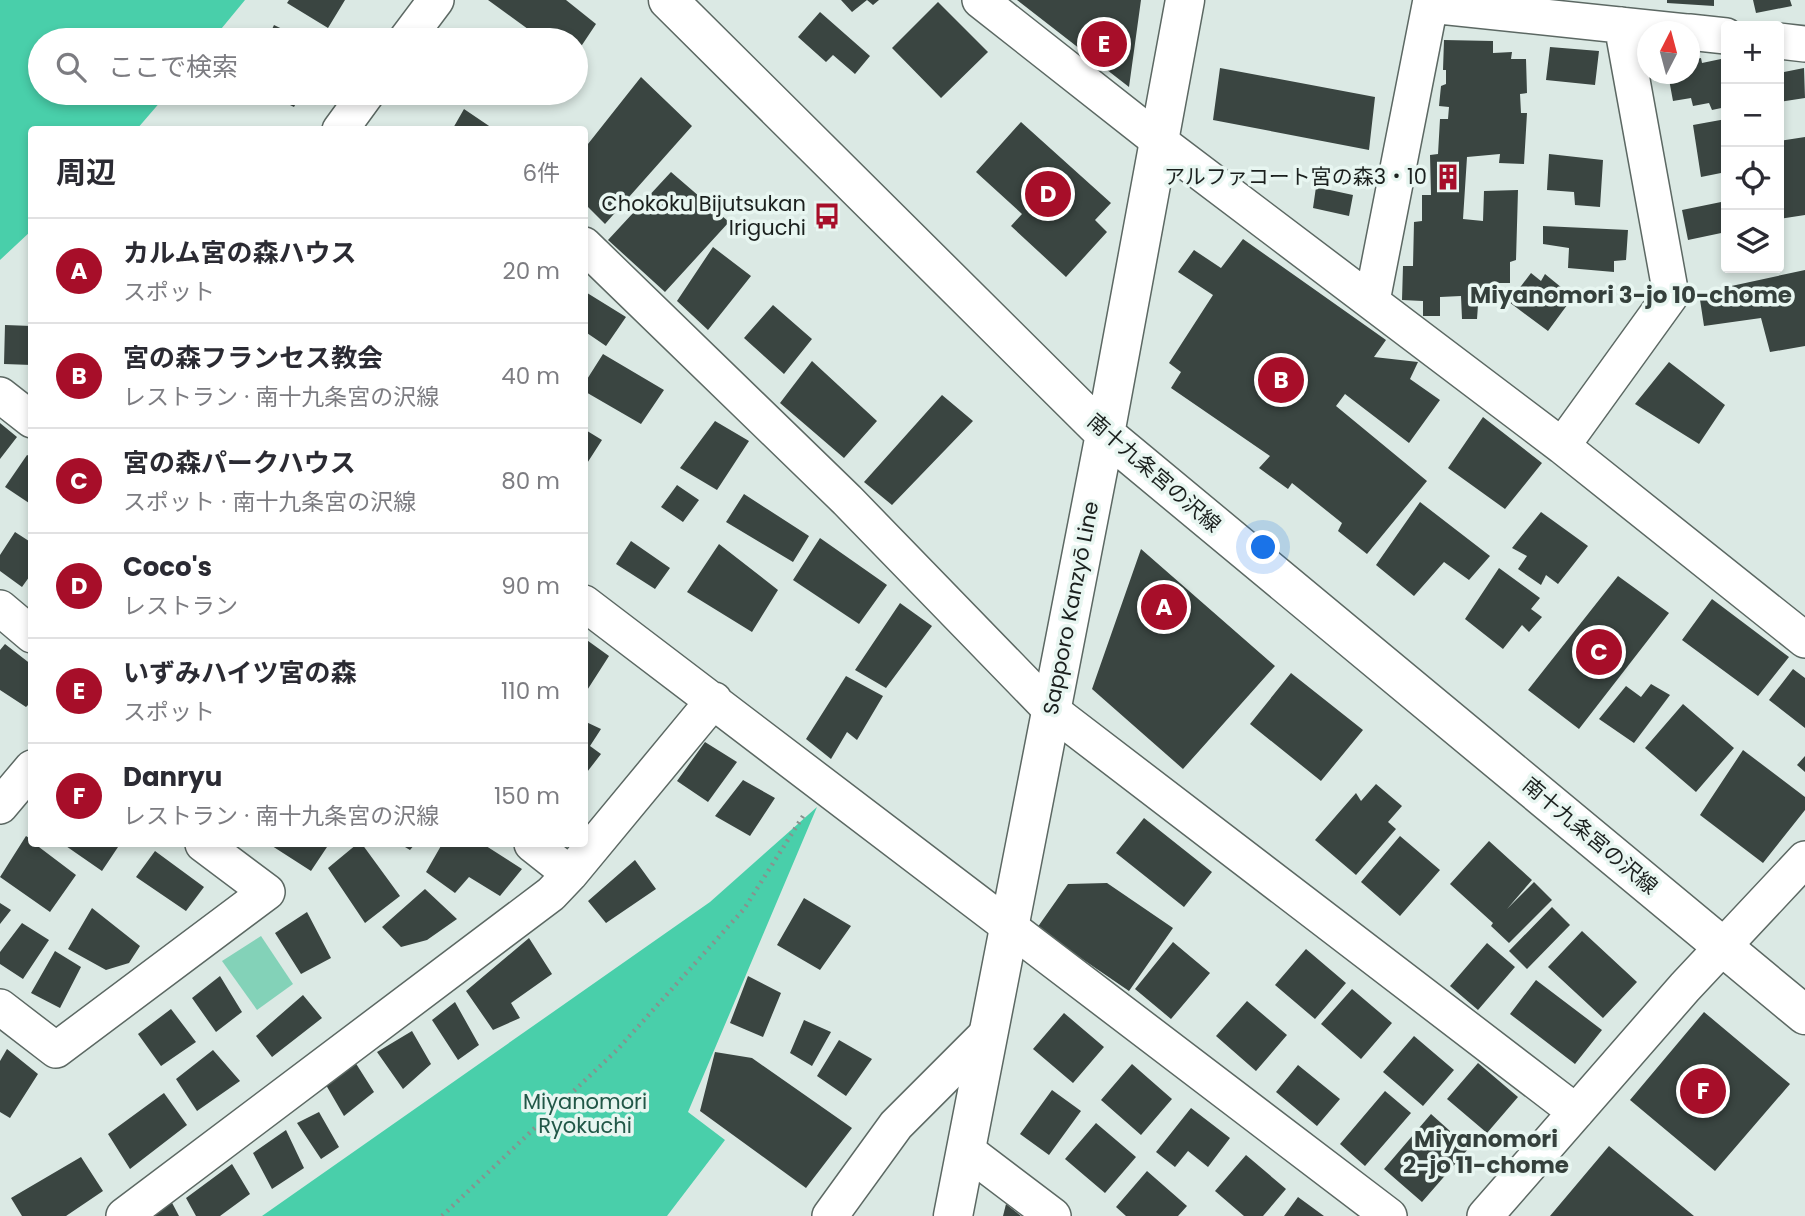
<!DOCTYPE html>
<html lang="ja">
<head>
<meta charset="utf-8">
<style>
  body { margin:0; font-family:Poppins,"Noto Sans JP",sans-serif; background:#f2f2f3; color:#2b2b33 }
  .controls { position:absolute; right:21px; top:21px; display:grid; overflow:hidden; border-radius:7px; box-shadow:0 4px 10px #0003 }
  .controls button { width:63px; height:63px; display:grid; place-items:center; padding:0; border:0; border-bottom:2px solid #e1e1e2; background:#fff; color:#2b2b33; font:35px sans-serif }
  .compass { position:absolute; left:1637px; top:21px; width:63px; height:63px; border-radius:50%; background:#fff; box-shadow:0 4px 10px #0003; rotate:6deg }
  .you { position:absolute; left:1264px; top:548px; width:24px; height:24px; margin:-18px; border:5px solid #fff; border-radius:50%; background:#1a73e8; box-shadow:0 0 0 10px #1a73e833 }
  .badge { display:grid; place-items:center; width:46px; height:46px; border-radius:50%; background:#a70e29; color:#fff; font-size:23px; font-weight:700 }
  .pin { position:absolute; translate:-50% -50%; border:4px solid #fff; box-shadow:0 2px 7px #0006 }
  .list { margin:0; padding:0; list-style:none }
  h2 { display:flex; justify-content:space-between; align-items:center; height:91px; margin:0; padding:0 28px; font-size:30px }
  h2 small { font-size:23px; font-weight:400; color:#7c7c81 }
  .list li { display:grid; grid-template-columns:46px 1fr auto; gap:21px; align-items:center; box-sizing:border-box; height:105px; padding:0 28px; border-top:2px solid #e1e1e2 }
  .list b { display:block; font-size:26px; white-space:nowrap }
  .list p { margin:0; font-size:23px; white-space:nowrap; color:#7c7c81 }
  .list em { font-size:23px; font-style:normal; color:#7c7c81 }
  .icon { flex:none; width:38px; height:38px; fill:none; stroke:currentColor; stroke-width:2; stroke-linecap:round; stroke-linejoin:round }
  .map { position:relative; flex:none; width:1805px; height:1216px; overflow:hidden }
  .search { position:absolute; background:#fff; box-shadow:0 4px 10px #0003; left:28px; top:28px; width:560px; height:77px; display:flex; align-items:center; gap:18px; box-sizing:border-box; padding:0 24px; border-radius:38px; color:#7c7c81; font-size:26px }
  .panel { position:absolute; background:#fff; box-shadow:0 4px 10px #0003; left:28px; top:126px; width:560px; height:721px; border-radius:7px }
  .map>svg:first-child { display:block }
</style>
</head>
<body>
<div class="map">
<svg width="1805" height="1216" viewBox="0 0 1805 1216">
  <rect width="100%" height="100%" fill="#dbe9e4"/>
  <path fill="#83d2b8" d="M 261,936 L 293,984 L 257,1010 L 222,961 Z"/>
  <path fill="#49cfaa" d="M 0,0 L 245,0 L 212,40 L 40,40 L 40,93 L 168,93 L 137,129 L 32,130 L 31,231 L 0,260 Z
    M 817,807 L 688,1112 L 725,1140 L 667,1216 L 262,1216 L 710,902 Z"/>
  <path fill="#3a4541" d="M 289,0 L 345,0 L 328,28 L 287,3 Z
    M 488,0 L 566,0 L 596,24 L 576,54 L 576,40 L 543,40 Z
    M 841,0 L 879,0 L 873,5 L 867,0 L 852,12 Z
    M 1017,0 L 1141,0 L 1129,87 Z
    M 1667,0 L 1714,0 L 1714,6 L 1667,3 Z
    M 1753,0 L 1790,0 L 1792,6 L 1756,13 Z
    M 938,2 L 988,52 L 941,98 L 892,48 Z
    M 820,12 L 870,56 L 855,74 L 833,55 L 826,62 L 798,37 Z
    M 274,25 L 305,40 L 267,40 Z
    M 1444,40 L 1493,41 L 1493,53 L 1512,52 L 1511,59 L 1526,59 L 1527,93 L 1520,94 L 1521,113 L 1527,113 L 1524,164 L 1499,163 L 1500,154 L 1467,157 L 1463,219 L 1483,221 L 1484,191 L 1518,190 L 1516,260 L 1510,262 L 1510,283 L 1496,283 L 1493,305 L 1478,305 L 1477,319 L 1462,319 L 1461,296 L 1440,297 L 1440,316 L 1423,316 L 1423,301 L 1402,300 L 1403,266 L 1413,266 L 1414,222 L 1422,221 L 1422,195 L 1431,195 L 1430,155 L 1438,154 L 1440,119 L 1448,119 L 1449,107 L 1439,106 L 1441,86 L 1446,84 L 1446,70 L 1443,70 Z
    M 1550,47 L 1599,51 L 1595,85 L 1546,80 Z
    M 1701,58 L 1702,63 L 1721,59 L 1726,90 L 1726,107 L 1712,110 L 1709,103 L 1693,106 L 1691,98 L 1673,101 L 1668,74 L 1689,74 L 1689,60 Z
    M 1220,68 L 1375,97 L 1369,150 L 1213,120 Z
    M 1804,68 L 1805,98 L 1779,102 L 1779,73 Z
    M 641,77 L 692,126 L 605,224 L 584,203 L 584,149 Z
    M 266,93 L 301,93 L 294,107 Z
    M 322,93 L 339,93 L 336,99 Z
    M 464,109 L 495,130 L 452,130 Z
    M 1726,119 L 1726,172 L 1701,177 L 1693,125 Z
    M 1021,122 L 1111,203 L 1095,220 L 1107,232 L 1066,277 L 1011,226 L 1022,214 L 976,172 Z
    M 1805,137 L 1805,215 L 1779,219 L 1779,141 Z
    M 1549,154 L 1603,160 L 1600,207 L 1575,205 L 1574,192 L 1547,190 Z
    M 671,172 L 729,222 L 665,292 L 608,240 Z
    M 1316,187 L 1353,195 L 1349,216 L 1313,208 Z
    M 1726,201 L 1726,232 L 1688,240 L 1682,210 Z
    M 1543,226 L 1628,230 L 1626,260 L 1614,261 L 1614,272 L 1568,268 L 1569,248 L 1543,244 Z
    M 1243,239 L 1386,340 L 1374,357 L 1418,362 L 1410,379 L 1440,400 L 1409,443 L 1345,394 L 1336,406 L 1427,481 L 1367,554 L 1338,531 L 1342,523 L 1292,483 L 1288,489 L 1259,468 L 1270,456 L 1171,388 L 1181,372 L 1169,363 L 1213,295 L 1178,272 L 1194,250 L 1221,268 Z
    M 713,247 L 751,276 L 708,330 L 677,301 Z
    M 1805,270 L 1805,346 L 1770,352 L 1761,318 L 1704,326 L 1699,293 Z
    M 1531,273 L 1541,281 L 1545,274 L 1573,297 L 1548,331 L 1509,302 Z
    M 584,291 L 626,317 L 606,346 L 584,331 Z
    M 773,305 L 812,339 L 784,374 L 744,338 Z
    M 5,325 L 32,326 L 32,365 L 4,364 Z
    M 603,354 L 664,390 L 641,424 L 584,391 L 584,384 Z
    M 812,361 L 877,421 L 844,458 L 780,403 Z
    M 1669,362 L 1725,405 L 1699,444 L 1635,404 Z
    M 942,395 L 973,421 L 892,505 L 864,482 Z
    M 1483,417 L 1542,463 L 1505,509 L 1448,468 Z
    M 715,421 L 749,441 L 717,490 L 680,468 Z
    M 0,423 L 17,437 L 0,459 Z
    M 584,429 L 602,440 L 584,468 Z
    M 27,455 L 32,457 L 32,505 L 5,487 Z
    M 677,485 L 699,500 L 683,522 L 661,507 Z
    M 744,494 L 809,536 L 793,562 L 726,522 Z
    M 1420,502 L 1490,556 L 1469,580 L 1444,562 L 1414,596 L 1376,565 Z
    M 1541,512 L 1588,546 L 1558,584 L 1546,575 L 1541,585 L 1518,569 L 1527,556 L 1512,548 Z
    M 15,532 L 32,543 L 32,573 L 22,587 L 0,571 L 0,555 Z
    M 820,538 L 887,585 L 859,624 L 793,580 Z
    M 631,541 L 670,568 L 655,589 L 616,564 Z
    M 719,544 L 778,590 L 752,632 L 687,592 Z
    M 1141,549 L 1275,666 L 1183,769 L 1092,689 Z
    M 1499,568 L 1540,598 L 1531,609 L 1542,617 L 1529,632 L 1522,625 L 1503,649 L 1465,619 Z
    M 1618,576 L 1669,613 L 1579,729 L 1528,690 Z
    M 1712,599 L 1789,657 L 1758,696 L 1682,640 Z
    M 900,603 L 932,626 L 886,688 L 855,670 Z
    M 584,638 L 609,656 L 584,695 Z
    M 5,644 L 32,665 L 32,701 L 26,707 L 0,690 L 0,650 Z
    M 1793,669 L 1805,678 L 1805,728 L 1769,700 Z
    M 1291,673 L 1363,730 L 1321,781 L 1250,724 Z
    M 846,676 L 883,696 L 857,740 L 847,732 L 831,759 L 806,739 Z
    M 1651,684 L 1670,695 L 1634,743 L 1599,719 L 1626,686 L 1641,697 Z
    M 1683,704 L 1734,748 L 1696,792 L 1645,748 Z
    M 584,721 L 601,729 L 590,746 L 601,754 L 584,776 Z
    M 705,742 L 737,762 L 708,802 L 677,781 Z
    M 1743,750 L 1805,797 L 1805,810 L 1763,863 L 1700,815 Z
    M 1805,756 L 1805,772 L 1797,765 Z
    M 743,780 L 775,798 L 750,836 L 715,816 Z
    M 1376,784 L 1402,806 L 1388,822 L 1396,829 L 1356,875 L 1315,840 L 1356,793 L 1361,801 Z
    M 1144,818 L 1212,872 L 1184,907 L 1116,853 Z
    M 26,836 L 32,840 L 32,844 L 35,844 L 76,875 L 50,912 L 0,877 Z
    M 1400,836 L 1440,870 L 1400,916 L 1361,882 Z
    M 1489,841 L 1532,880 L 1507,909 L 1534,882 L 1552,900 L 1509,943 L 1491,926 L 1493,923 L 1450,884 Z
    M 63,844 L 120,844 L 102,871 Z
    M 269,844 L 329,844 L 311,871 Z
    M 357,844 L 362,844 L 400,896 L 365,923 L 328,868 Z
    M 400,844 L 415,844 L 410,850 Z
    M 442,844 L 483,844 L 522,869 L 500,896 L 469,877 L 455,893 L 426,872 Z
    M 155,851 L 204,887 L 186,911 L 136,877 Z
    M 635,860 L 656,889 L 606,923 L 588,901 Z
    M 1107,883 L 1173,928 L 1129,991 L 1037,928 L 1068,884 Z
    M 425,889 L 457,919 L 427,940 L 401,947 L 382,927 Z
    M 804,898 L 851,926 L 820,970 L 777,945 Z
    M 0,903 L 11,910 L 0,924 Z
    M 1552,907 L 1570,925 L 1527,969 L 1509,951 Z
    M 92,908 L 140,946 L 129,963 L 106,970 L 68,949 Z
    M 307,912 L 331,958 L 301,974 L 275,933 Z
    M 22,923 L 49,940 L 23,979 L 0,964 L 0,952 Z
    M 1582,931 L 1637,982 L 1603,1018 L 1548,967 Z
    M 529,938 L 552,974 L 511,1003 L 520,1018 L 493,1030 L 466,991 Z
    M 1173,942 L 1210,973 L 1171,1019 L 1135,989 Z
    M 1487,943 L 1515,967 L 1478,1010 L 1450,986 Z
    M 1306,949 L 1346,983 L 1315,1019 L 1275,985 Z
    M 55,951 L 81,967 L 60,1008 L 31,993 Z
    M 220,976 L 242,1012 L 216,1032 L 192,998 Z
    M 748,976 L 781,993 L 763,1037 L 730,1023 Z
    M 1536,980 L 1602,1030 L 1575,1064 L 1510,1014 Z
    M 1352,989 L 1392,1023 L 1361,1059 L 1321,1024 Z
    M 303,995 L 322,1018 L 272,1057 L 256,1036 Z
    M 1247,1001 L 1287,1035 L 1256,1071 L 1216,1036 Z
    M 455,1002 L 479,1045 L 458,1060 L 432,1020 Z
    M 171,1009 L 196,1042 L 161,1066 L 138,1034 Z
    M 1704,1012 L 1790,1084 L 1715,1171 L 1630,1100 Z
    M 1064,1013 L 1104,1047 L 1073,1083 L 1033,1049 Z
    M 804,1020 L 831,1032 L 812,1066 L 790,1053 Z
    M 412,1031 L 431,1064 L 403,1089 L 377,1052 Z
    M 1414,1036 L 1454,1070 L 1423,1106 L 1383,1072 Z
    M 839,1040 L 872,1059 L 846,1096 L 817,1076 Z
    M 7,1049 L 38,1074 L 10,1118 L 0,1112 L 0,1061 Z
    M 213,1050 L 240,1081 L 197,1111 L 176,1079 Z
    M 715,1052 L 752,1058 L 852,1128 L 806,1188 L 700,1111 Z
    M 355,1062 L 374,1092 L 344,1116 L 326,1085 Z
    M 1478,1063 L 1518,1097 L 1487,1133 L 1447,1099 Z
    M 1132,1064 L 1172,1099 L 1141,1135 L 1101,1100 Z
    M 1298,1065 L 1340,1099 L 1317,1126 L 1276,1092 Z
    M 1052,1090 L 1081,1111 L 1049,1155 L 1020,1134 Z
    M 1385,1091 L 1411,1113 L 1365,1166 L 1340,1144 Z
    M 164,1093 L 187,1125 L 130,1169 L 108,1134 Z
    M 1191,1108 L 1230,1138 L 1208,1167 L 1188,1151 L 1175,1167 L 1156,1152 Z
    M 319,1112 L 339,1147 L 321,1159 L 297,1123 Z
    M 1431,1114 L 1469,1148 L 1422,1202 L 1384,1169 Z
    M 1096,1123 L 1136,1157 L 1105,1193 L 1065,1159 Z
    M 286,1130 L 304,1168 L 272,1189 L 253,1153 Z
    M 1609,1146 L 1694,1216 L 1550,1216 Z
    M 1246,1155 L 1286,1189 L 1263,1216 L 1244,1216 L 1215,1191 Z
    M 81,1157 L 103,1191 L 66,1216 L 22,1216 L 11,1198 Z
    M 232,1164 L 250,1194 L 220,1216 L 196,1216 L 186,1198 Z
    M 1147,1171 L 1187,1206 L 1178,1216 L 1126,1216 L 1116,1207 Z
    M 1298,1197 L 1324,1216 L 1284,1216 Z
    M 170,1199 L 179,1216 L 148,1216 Z
    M 1006,1204 L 1021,1216 L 1003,1216 Z"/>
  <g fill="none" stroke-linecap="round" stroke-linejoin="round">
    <g stroke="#5c6863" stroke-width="38">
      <path id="street" d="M 980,0 L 1159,141 L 1562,446 L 1805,640
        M 1430,5 L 1686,32
        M 1689,32 L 1726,36
        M 406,40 L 436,0
        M 1779,41 L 1805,44
        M 340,130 L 367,93
        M 584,245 L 847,500 L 1051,710 L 1576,1112
        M 1372,301 L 1431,0
        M 0,395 L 32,420
        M 1562,446 L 1671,295 L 1622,25
        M 584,603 L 1389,1216
        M 0,608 L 32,635
        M 0,806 L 32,768
        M 532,844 L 570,874
        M 0,1007 L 56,1050 L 267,892 L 203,844
        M 966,1150 L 1053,1216
        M 124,1216 L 551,894 L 570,874 L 714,700
        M 830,1216 L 896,1125 L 989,1032
        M 1485,1216 L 1685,987 L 1805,859"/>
    </g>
    <g stroke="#5c6863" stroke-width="41">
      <path id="primary" d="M 668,0 L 1105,434 L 1805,1015
        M 953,1216 L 1105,434 L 1185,0"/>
    </g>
    <path stroke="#88928e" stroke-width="4.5" stroke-dasharray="2 5" stroke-linecap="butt" d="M 442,1216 L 617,1050 L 744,909 L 805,813"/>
    <use href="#street" stroke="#fff" stroke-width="35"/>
    <use href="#primary" stroke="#fff" stroke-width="38"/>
  </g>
  <defs>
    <g id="building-bare" transform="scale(2.1)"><path d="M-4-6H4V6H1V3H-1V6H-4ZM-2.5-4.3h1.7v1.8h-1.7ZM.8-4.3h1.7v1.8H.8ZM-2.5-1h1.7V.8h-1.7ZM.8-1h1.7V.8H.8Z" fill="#a70e29" stroke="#e8f6f1" stroke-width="2.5" paint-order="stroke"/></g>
    <g id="bus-bare" transform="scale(2.1)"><path d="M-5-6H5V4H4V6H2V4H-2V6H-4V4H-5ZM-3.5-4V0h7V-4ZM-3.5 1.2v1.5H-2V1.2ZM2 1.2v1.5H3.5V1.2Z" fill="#a70e29" stroke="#e8f6f1" stroke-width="2.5" paint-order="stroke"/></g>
  </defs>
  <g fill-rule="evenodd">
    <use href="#building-bare" x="1448" y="177"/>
    <use href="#bus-bare" x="827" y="216"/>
  </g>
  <g text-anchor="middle" stroke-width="7" stroke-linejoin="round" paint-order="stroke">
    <g font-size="21" fill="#1b201e" stroke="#e8f6f1" text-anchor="end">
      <text x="1427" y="184">アルファコート宮の森3・10</text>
      <text x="806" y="211">Chokoku Bijutsukan<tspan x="806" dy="24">Iriguchi</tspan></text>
    </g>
    <g font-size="21" fill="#1b201e" stroke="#e8f6f1">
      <text transform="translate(1154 473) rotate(41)" y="7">南十九条宮の沢線</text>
      <text transform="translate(1071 608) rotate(-79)" y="7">Sapporo Kanzyō Line</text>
      <text transform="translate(1590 836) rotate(40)" y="7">南十九条宮の沢線</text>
    </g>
    <g font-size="21" fill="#215747" stroke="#e8f6f1">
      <text x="585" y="1109">Miyanomori<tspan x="585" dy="24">Ryokuchi</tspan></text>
    </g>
    <g font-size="23" font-weight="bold" fill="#35403c" stroke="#e8f6f1">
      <text x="1631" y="303">Miyanomori 3-jo 10-chome</text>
      <text x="1486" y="1147">Miyanomori<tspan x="1486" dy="26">2-jo 11-chome</tspan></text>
    </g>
  </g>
</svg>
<div class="controls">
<button>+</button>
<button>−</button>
<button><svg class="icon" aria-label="locate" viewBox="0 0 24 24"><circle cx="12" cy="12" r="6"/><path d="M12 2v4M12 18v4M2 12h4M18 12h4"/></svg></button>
<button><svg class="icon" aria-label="layers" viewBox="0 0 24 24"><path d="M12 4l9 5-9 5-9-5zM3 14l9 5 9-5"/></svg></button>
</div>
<svg class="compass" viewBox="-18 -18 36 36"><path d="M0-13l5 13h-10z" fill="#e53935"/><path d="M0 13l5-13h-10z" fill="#7c7c81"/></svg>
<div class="you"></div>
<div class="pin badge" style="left:1164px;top:607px">A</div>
<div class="pin badge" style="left:1281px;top:380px">B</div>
<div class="pin badge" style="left:1599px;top:652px">C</div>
<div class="pin badge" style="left:1048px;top:194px">D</div>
<div class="pin badge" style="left:1104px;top:44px">E</div>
<div class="pin badge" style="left:1703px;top:1091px">F</div>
<div class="search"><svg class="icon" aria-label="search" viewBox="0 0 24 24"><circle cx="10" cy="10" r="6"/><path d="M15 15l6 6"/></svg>ここで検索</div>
<section class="panel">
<h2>周辺<small>6件</small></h2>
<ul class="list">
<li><span class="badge">A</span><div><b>カルム宮の森ハウス</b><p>スポット</p></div><em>20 m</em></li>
<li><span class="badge">B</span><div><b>宮の森フランセス教会</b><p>レストラン · 南十九条宮の沢線</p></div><em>40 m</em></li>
<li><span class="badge">C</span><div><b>宮の森パークハウス</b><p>スポット · 南十九条宮の沢線</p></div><em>80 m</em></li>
<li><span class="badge">D</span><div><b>Coco's</b><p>レストラン</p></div><em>90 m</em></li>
<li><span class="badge">E</span><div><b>いずみハイツ宮の森</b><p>スポット</p></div><em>110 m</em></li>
<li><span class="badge">F</span><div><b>Danryu</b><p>レストラン · 南十九条宮の沢線</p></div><em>150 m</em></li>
</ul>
</section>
</div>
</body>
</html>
